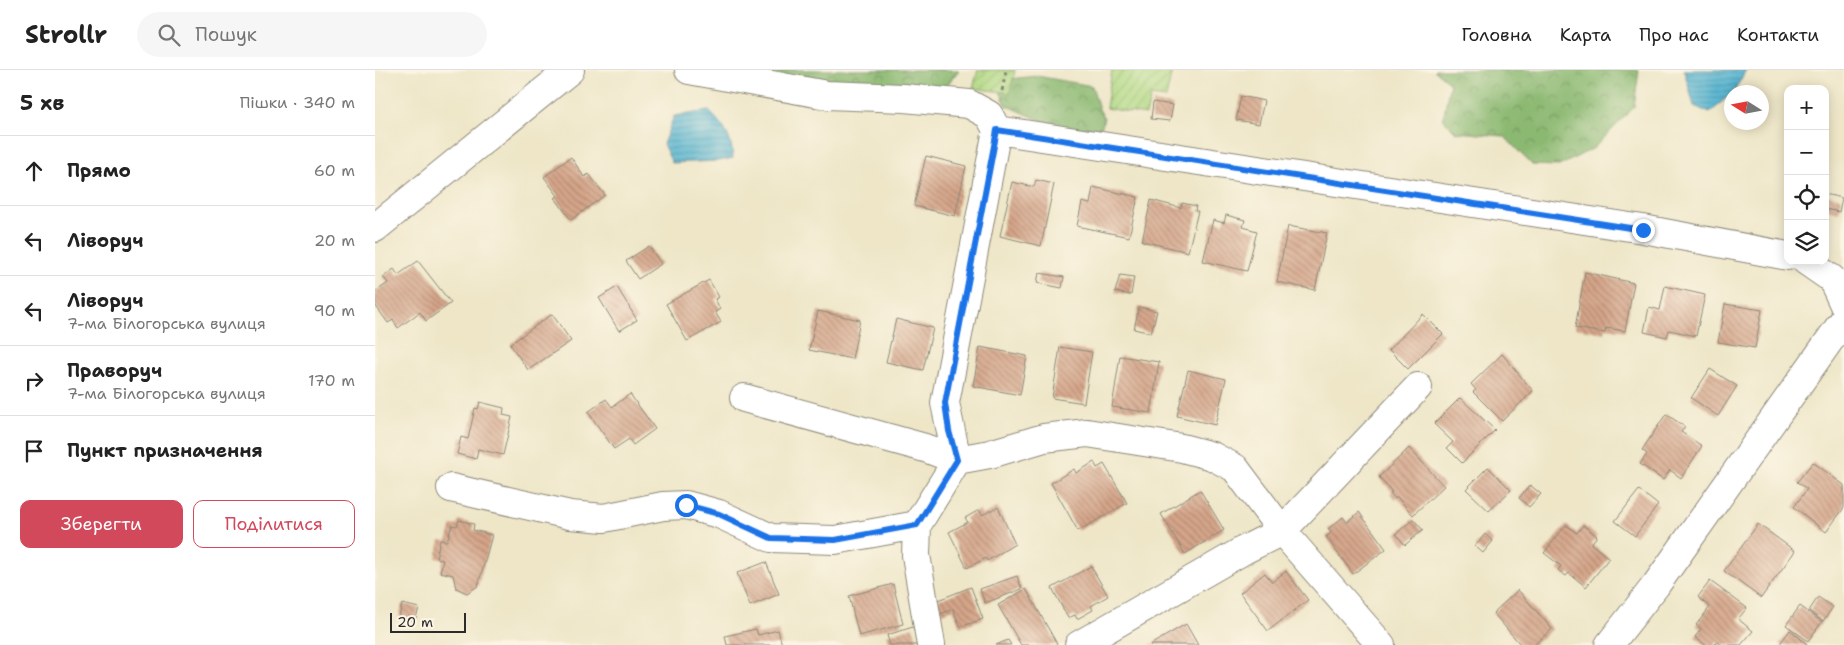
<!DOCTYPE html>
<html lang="uk">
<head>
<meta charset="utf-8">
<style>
  body { margin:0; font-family:"Shantell Sans",sans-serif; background:#f6f6f6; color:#222 }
  .controls { position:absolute; right:15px; top:15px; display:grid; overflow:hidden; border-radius:10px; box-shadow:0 2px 12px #0003 }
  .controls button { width:45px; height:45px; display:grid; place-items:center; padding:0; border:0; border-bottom:1px solid #e0e0e0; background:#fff; color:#222; font:25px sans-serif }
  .compass { position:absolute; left:1349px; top:15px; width:45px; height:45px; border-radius:50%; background:#fff; box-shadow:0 2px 12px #0003; rotate:281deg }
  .scale { position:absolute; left:15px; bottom:12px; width:76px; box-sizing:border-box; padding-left:5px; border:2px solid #2b2b2b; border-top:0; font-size:14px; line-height:18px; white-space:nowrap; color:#2b2b2b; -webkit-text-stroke:4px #fcf5e5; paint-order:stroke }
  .stop { position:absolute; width:15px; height:15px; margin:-11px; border:4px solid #1a73e8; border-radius:50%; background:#fff }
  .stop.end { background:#1a73e8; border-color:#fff; box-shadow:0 1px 5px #0008 }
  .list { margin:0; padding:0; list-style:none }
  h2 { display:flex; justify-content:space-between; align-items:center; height:65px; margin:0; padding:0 20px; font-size:21px }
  h2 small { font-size:16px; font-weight:400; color:#767676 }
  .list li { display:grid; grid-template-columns:32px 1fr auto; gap:15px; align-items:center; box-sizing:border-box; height:70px; padding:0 20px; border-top:1px solid #e0e0e0 }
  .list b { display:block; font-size:19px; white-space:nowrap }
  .list p { margin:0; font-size:16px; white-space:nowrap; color:#767676 }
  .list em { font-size:16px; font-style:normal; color:#767676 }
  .actions { display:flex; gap:10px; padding:15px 20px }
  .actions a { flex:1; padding:11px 0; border:1px solid #d1495b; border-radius:10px; text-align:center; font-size:18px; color:#d1495b }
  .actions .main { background:#d1495b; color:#fff }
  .icon { flex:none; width:28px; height:28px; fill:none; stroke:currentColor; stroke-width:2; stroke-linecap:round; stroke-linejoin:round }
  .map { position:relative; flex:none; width:1469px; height:575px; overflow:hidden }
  header { display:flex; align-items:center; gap:30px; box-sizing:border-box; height:70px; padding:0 25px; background:#fff; border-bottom:1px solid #e0e0e0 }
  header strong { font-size:24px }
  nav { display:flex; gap:28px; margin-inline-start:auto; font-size:18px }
  .search { width:350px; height:45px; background:#f6f6f6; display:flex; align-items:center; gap:12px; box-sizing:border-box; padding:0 18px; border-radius:28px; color:#767676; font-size:19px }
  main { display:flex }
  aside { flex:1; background:#fff }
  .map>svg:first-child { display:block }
</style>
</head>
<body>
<header>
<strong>Strollr</strong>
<div class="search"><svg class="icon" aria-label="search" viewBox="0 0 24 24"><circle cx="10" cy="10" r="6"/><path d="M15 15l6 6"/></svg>Пошук</div>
<nav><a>Головна</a><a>Карта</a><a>Про нас</a><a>Контакти</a></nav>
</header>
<main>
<aside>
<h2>5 хв<small>Пішки · 340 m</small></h2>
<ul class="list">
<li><svg class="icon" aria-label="ahead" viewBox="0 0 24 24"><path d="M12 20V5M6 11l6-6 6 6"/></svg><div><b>Прямо</b></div><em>60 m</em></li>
<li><svg class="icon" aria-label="left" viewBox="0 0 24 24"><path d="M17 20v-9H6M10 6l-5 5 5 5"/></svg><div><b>Ліворуч</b></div><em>20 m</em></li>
<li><svg class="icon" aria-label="left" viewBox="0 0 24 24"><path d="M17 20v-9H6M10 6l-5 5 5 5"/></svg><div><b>Ліворуч</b><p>7-ма Білогорська вулиця</p></div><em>90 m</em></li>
<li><svg class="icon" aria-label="right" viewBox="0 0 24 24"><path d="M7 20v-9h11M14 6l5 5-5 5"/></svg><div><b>Праворуч</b><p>7-ма Білогорська вулиця</p></div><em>170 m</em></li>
<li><svg class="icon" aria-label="arrive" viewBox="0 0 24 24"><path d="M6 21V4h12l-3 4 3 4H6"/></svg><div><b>Пункт призначення</b></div></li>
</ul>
<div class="actions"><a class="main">Зберегти</a><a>Поділитися</a></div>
</aside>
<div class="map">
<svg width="1469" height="575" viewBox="0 0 1469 575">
  <defs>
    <pattern id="forest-crowns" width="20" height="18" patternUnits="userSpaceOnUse" patternTransform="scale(1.25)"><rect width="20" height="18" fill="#8cb972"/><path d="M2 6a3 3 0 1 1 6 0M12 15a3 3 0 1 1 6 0" fill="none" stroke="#73975e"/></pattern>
    <pattern id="garden-furrows" width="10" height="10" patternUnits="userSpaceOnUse" patternTransform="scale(1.25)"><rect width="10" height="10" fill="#b1d984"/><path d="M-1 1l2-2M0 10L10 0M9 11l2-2" fill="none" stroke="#98ba72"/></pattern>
    <pattern id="water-rules" width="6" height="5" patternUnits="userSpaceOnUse" patternTransform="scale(1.25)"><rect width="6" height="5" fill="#52b3d0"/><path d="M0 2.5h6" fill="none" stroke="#4492a9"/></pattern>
    <pattern id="building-back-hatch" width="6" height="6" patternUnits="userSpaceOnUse" patternTransform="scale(1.25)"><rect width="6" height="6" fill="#d5a589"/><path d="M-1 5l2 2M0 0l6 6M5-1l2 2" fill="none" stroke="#ad8770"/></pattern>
  </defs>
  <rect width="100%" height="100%" fill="#fcf5e5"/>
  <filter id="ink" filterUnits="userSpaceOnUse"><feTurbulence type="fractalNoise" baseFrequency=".02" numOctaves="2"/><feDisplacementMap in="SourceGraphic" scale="10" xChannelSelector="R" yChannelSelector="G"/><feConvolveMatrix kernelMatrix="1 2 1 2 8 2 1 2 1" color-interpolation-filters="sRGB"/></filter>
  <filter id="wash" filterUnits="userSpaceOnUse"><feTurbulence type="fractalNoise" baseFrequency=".0096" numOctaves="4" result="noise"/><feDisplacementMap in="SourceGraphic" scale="20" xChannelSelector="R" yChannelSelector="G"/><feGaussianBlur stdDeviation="1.12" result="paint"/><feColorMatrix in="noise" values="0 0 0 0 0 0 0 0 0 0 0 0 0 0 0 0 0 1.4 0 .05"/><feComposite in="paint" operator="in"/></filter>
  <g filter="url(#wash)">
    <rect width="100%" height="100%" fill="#eee6c7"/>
    <path fill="url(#forest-crowns)" stroke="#5c724e" d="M 379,0 L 584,0 L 572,15 L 553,24 L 451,15 Z
      M 1059,0 L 1264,0 L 1259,37 L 1219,78 L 1184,96 L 1157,95 L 1129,66 L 1081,62 L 1068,49 L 1075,13 Z
      M 662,6 L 717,16 L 724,39 L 729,48 L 726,58 L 685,59 L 631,35 L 624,19 L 634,9 Z"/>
    <path fill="url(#garden-furrows)" stroke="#6e8258" d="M 603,0 L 640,0 L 635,23 L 598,18 Z
      M 737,0 L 797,0 L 791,28 L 776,26 L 771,45 L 731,38 Z"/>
    <path fill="url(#water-rules)" stroke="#3e6f7e" d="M 1309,0 L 1371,0 L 1360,20 L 1335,43 L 1319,36 Z
      M 334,41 C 349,56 357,67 358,88 L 344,91 L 297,93 L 288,74 L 299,46 Z"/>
    <g id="blocks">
      <path fill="url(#building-back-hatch)" d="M 866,26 L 889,31 L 884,54 L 861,50 Z
        M 778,32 L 798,35 L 795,51 L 776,49 Z
        M 551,86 L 591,96 L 580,146 L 539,136 Z
        M 196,87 L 209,107 L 214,104 L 230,125 L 196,150 L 180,128 L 183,126 L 169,107 Z
        M 661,110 L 679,114 L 666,176 L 625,166 L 637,112 L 659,117 Z
        M 718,117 L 763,127 L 754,167 L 702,156 L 707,132 L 715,134 Z
        M 1450,124 L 1467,128 L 1464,142 L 1450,139 Z
        M 776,130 L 806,138 L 807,133 L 821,136 L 820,141 L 823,141 L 813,182 L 767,171 Z
        M 851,145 L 870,150 L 868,157 L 882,161 L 872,201 L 828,191 L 838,150 L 849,153 Z
        M 913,156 L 952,163 L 940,220 L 902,212 Z
        M 274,176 L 286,194 L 263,209 L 251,191 Z
        M 43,191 L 76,233 L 51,251 L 45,242 L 23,258 L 18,250 L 13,253 L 0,235 L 0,222 L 13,213 L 8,207 L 19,199 L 23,205 Z
        M 1210,202 L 1259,213 L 1250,261 L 1231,258 L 1230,263 L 1200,258 Z
        M 664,203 L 689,207 L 687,218 L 662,213 Z
        M 745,205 L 759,207 L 756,225 L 740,222 Z
        M 334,210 L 344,227 L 340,229 L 345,239 L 340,242 L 346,252 L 312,271 L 291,234 Z
        M 1290,216 L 1330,225 L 1321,266 L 1294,260 L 1292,267 L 1269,262 L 1274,237 L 1285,240 Z
        M 242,217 L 262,250 L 244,261 L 224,228 Z
        M 1350,234 L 1387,240 L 1380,278 L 1343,272 Z
        M 764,237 L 782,241 L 776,263 L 759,259 Z
        M 443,241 L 485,250 L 477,289 L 434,280 Z
        M 177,244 L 196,271 L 153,300 L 135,274 Z
        M 1048,244 L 1068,264 L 1033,299 L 1014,280 Z
        M 521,249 L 558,258 L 548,300 L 511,292 Z
        M 605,277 L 652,286 L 645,325 L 598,316 Z
        M 685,277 L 717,282 L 709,333 L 677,328 Z
        M 1127,284 L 1158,321 L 1127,351 L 1098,322 L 1101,320 L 1096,314 Z
        M 745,286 L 784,292 L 776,343 L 737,337 Z
        M 1335,299 L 1362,316 L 1343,346 L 1316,328 Z
        M 813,300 L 851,309 L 840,355 L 802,346 Z
        M 255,324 L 280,359 L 258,375 L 254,369 L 239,379 L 213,342 L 231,329 L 237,337 Z
        M 1085,328 L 1120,360 L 1087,393 L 1072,378 L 1078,372 L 1059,354 Z
        M 105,332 L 129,338 L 128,345 L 137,347 L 128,385 L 103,379 L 101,389 L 82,384 L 86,367 L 93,369 L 100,338 L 103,339 Z
        M 1291,344 L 1310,357 L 1306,362 L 1327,376 L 1306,408 L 1295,400 L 1288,410 L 1265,394 L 1272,384 L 1267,380 Z
        M 1034,378 L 1069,416 L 1038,445 L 1022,427 L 1020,429 L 1015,423 L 1017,422 L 1004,407 Z
        M 719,392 L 722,398 L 729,394 L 752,433 L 703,461 L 676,413 L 699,399 L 701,403 Z
        M 1438,392 L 1469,415 L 1469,438 L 1451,462 L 1419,437 L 1432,419 L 1422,412 Z
        M 1113,397 L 1136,420 L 1114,441 L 1091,419 Z
        M 1155,415 L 1166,424 L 1154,437 L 1144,428 Z
        M 825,420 L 849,460 L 810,484 L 786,444 Z
        M 1264,420 L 1283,435 L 1260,466 L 1240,451 Z
        M 623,437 L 640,474 L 612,491 L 611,488 L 592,498 L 574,462 L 593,452 L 590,448 L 604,440 L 607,445 Z
        M 984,442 L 1011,479 L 978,504 L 951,467 L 956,463 L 953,459 L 968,447 L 972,452 Z
        M 1038,449 L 1048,460 L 1030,475 L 1021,464 Z
        M 84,450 L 99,454 L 98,460 L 117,465 L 103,516 L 92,523 L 81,518 L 78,505 L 65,502 L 68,490 L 61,488 L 65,470 L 72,471 L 77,455 L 82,456 Z
        M 1383,454 L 1420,481 L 1386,528 L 1349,501 Z
        M 1191,455 L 1202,463 L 1208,455 L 1222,466 L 1216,474 L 1234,488 L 1211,517 L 1194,503 L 1191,506 L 1183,500 L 1186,496 L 1169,483 Z
        M 1110,464 L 1118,471 L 1108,483 L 1100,476 Z
        M 391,492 L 404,524 L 375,536 L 362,503 Z
        M 716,496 L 733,526 L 716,536 L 718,540 L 702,549 L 700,545 L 693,548 L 677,518 Z
        M 911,501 L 933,530 L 893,561 L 865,523 L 890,503 L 897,512 Z
        M 642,506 L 647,519 L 610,533 L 605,519 Z
        M 1335,511 L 1372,538 L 1363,549 L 1378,561 L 1366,575 L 1346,575 L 1342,572 L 1339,575 L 1330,575 L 1320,567 L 1326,559 L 1321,555 L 1335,537 L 1323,527 Z
        M 518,514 L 528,554 L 484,566 L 474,526 Z
        M 596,517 L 608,549 L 585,557 L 578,539 L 563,545 L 558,532 Z
        M 651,519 L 682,574 L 680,575 L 646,575 L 623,535 Z
        M 1143,520 L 1177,559 L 1159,575 L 1146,575 L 1118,543 Z
        M 1443,527 L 1458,537 L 1448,551 L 1434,541 Z
        M 27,534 L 44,538 L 40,551 L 24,547 Z
        M 1425,536 L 1447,552 L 1433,571 L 1411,555 Z
        M 811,554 L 823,575 L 775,575 Z
        M 538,557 L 544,575 L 515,575 L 512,565 Z
        M 381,559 L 383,565 L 403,560 L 407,575 L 352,575 L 350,566 Z
        M 1415,560 L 1432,574 L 1431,575 L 1404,575 Z
        M 633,570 L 636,575 L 621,575 Z"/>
    </g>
  </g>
  <g filter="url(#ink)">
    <use href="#blocks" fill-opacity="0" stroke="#8c8879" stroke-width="1"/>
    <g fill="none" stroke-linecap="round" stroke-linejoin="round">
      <g stroke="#8c8879" stroke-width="30">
        <path id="minor" d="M 314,0 L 452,25 L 529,28 L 594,34 L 614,45 L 622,60
          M 0,158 L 195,0
          M 1431,191 L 1457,209 L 1469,235
          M 369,328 L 550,378 L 582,390 L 615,384 L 669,368 L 712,363 L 807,378 L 837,386 L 860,398 L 907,461 L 1006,575
          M 582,390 L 570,333 L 622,60 L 1268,159 L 1413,186
          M 76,418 L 195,445 L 229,448 L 288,436 L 311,435 L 344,444 L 396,468 L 460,470 L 542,455
          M 556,575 L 541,485 L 542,455 L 582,390
          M 704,575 L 869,480 L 907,461 L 1043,317
          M 1234,575 L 1281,515 L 1469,250"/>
      </g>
      <path stroke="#8c8879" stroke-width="3" stroke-dasharray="4 4" stroke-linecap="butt" d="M 627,21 L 631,0"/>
      <use href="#minor" stroke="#fff" stroke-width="28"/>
    </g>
  </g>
  <g fill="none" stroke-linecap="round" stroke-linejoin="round" filter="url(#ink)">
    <path stroke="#1a73e8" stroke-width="6" d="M 311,435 L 344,444 L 396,468 L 460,470 L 542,455 L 582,390 L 574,361 L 570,333 L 622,60 L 1268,160"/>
  </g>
</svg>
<div class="controls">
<button>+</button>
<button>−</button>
<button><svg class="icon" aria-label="locate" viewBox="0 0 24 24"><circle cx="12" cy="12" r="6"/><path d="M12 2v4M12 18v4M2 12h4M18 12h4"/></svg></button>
<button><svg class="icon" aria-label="layers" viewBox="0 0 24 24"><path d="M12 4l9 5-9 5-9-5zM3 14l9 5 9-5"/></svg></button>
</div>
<svg class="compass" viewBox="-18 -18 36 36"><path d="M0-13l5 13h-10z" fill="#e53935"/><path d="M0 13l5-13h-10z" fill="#767676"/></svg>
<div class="scale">20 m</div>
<div class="stop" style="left:311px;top:435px"></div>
<div class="stop end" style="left:1268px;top:160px"></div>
</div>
</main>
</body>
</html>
